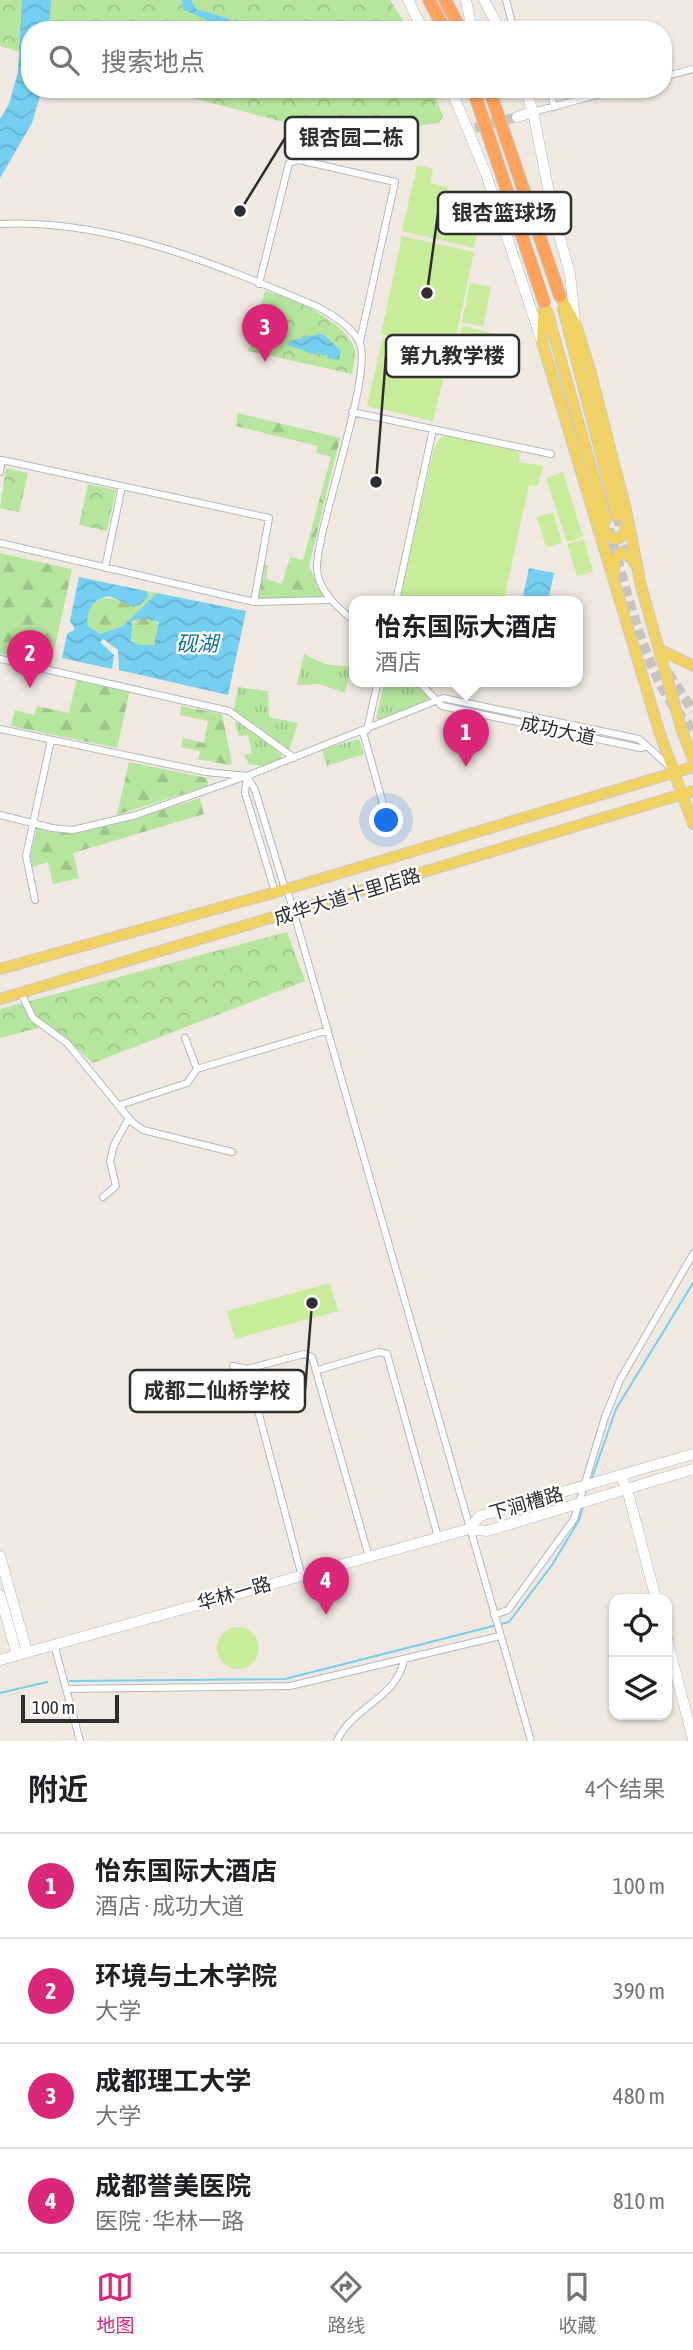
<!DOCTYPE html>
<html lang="zh">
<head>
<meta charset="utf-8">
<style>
  body { margin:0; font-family:"Asap Condensed","Noto Sans SC",sans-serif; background:#f6f6f6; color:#202124 }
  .controls { position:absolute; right:21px; bottom:21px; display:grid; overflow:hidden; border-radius:14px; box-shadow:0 2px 5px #0004 }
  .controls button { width:63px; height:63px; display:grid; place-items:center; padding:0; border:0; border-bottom:2px solid #e0e0e0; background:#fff; color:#202124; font:35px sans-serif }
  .scale { position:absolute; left:21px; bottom:18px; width:98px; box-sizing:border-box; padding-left:7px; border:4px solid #2e2e2e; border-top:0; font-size:19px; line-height:24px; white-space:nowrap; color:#2e2e2e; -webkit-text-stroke:5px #fff; paint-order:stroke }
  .you { position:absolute; left:387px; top:821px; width:24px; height:24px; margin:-18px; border:5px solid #fff; border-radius:50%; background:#1a73e8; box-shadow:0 0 0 10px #1a73e833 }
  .badge { display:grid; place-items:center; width:46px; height:46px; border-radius:50%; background:#db2777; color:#fff; font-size:23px; font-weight:700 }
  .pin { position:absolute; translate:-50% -58px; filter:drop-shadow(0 2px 4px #0008) }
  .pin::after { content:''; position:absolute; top:37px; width:24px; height:21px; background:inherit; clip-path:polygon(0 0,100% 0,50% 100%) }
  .popup { position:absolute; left:349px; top:596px; width:234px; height:91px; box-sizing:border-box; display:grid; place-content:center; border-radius:14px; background:#fff; filter:drop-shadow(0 2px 5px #0005); font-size:23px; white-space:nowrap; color:#757577 }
  .popup b { font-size:26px; color:#202124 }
  .popup::after { content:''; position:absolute; left:50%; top:100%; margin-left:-14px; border:14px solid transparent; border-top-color:#fff }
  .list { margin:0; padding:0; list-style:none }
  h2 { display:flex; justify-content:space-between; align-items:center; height:91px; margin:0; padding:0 28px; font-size:30px }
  h2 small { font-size:23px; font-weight:400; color:#757577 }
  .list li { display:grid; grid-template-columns:46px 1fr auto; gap:21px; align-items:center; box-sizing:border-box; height:105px; padding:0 28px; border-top:2px solid #e0e0e0 }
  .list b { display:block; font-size:26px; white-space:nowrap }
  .list p { margin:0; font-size:23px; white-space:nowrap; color:#757577 }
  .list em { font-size:23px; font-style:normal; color:#757577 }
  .icon { flex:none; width:38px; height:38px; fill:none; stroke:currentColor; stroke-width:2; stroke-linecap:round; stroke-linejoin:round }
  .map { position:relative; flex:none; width:693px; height:1741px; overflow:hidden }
  .search { position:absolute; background:#fff; box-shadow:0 2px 5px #0004; left:21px; right:21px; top:21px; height:77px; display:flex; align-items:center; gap:18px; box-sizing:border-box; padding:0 24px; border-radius:28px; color:#757577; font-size:26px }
  .sheet { height:511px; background:#fff }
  nav { display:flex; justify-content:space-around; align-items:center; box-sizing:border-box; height:98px; border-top:2px solid #e0e0e0; background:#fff; font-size:19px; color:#757577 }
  nav a { display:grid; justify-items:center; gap:4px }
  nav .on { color:#db2777 }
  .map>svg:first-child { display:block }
</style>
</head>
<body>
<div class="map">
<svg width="693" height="1741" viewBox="0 0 693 1741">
  <defs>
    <pattern id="grass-tufts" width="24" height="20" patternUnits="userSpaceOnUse" patternTransform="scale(1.75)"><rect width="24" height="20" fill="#b6e59e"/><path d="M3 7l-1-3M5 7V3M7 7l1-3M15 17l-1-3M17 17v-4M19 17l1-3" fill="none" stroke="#9dc588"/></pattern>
    <pattern id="forest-firs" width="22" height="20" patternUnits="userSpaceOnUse" patternTransform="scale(1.75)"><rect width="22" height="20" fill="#b6e59e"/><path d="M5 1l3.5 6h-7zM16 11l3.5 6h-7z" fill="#9dc588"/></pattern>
    <pattern id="park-crowns" width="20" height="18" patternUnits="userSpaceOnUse" patternTransform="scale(1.75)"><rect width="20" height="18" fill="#b6e59e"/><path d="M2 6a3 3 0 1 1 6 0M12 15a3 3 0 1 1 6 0" fill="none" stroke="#9dc588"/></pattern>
    <pattern id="water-waves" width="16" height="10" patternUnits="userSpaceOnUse" patternTransform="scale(1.75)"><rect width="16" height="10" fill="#75cff0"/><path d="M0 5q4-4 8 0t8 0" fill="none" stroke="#66b2ce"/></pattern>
  </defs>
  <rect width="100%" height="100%" fill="#efe9e1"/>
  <path fill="url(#grass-tufts)" d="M 304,654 L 325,664 L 351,667 L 345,693 L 319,684 L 297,685 Z
    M 385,681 L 414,681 L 429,696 L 428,702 L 380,721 L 376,718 Z
    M 238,687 L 268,691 L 269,717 L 298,723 L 289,750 L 234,710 Z
    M 238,722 L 280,751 L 282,759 L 262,766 L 249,764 L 244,755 L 252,753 L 248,735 L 239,736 L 235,723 Z
    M 359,739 L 364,754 L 327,766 L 322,750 Z"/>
  <path fill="url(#forest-firs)" d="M 238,413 L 340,438 L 309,566 L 323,597 L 257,599 L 264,565 L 268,565 L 266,579 L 282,584 L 290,557 L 303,560 L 331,457 L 316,453 L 318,446 L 236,426 Z
    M 0,553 L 72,569 L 51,665 L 0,653 Z
    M 146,591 L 157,593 L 123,626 L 100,634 L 88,626 L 88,610 C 103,591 114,599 133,607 L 149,596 Z
    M130 632a15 15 0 1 1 30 0a15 15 0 1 1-30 0Z
    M 77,678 L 130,690 L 117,748 L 11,726 L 15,710 L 34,715 L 37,706 L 69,713 Z
    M 181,706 L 222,714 L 232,763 L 229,765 L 198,759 L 200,751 L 181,747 L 183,738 L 204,743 L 208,721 L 180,715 Z
    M 129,762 L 207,778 L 208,786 L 117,815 Z
    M 200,798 L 204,814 L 73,853 L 79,878 L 53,884 L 48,862 L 32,867 L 30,856 L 37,828 L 72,834 L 140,817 Z"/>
  <path fill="url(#park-crowns)" d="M 0,0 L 390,0 L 409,30 L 30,30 L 30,55 L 0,46 Z
    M 158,89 L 432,89 L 443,116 L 439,123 L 337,136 Z
    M 265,291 C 289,296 352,324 355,352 C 355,359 353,367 352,374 L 248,351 Z
    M 6,468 L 28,473 L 19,512 L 0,508 Z
    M 88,484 L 116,490 L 107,531 L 79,525 Z
    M 287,932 L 305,981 L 93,1063 L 50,1025 L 0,1038 L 0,1009 Z"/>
  <path fill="#c9ec9a" d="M 417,165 L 433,169 L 430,183 L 448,187 L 444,206 L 482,214 L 474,248 L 402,231 Z
    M 402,236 L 474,252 L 453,350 L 381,334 Z
    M 470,283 L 491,287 L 483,327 L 462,322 Z
    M 462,326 L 501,335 L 496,356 L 457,346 Z
    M 383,337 L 449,353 L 433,421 L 367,406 Z
    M 447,435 L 520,452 L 519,462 L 543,466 L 538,486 L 529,485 L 504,599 L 508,601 L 399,601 L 434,448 L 440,438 Z
    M 563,472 L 583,537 L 567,542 L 546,478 Z
    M 553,512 L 562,543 L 546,547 L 537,517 Z
    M 584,539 L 593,572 L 577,576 L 567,544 Z
    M 330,1283 L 338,1311 L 235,1339 L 227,1311 Z
    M217 1648a21 21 0 1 1 42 0a21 21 0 1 1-42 0Z"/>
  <path fill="url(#water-waves)" fill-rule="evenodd" d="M 22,0 L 51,0 L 49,30 L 30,30 L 30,89 L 42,89 L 32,123 L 0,178 L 0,119 L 9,104 L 18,72 Z
    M 182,0 L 191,0 L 196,9 L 227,18 L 249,30 L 217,30 L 215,24 L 183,9 Z
    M 318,334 L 324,335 L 341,351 L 339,360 L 327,358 L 328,354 L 323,356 L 318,352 L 317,355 L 287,345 L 290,341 Z
    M 529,568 L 554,573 L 548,601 L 522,601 Z
    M 79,577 L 146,591 L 149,596 L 141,604 L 133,607 L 109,596 C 92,600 86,609 88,626 L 100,634 L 123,626 L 157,593 L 246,611 L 228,695 L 119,670 L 118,650 L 103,639 L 100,642 L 114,655 L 112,669 L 62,658 L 67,634 L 75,629 L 70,621 ZM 144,618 L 159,622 L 154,645 L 139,645 L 131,641 L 132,621 Z"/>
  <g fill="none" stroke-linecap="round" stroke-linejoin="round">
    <path stroke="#75cff0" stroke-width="2" d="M 592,1478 L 616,1409 L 693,1283
      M 70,1681 L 285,1679 L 509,1622 L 552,1565 L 579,1520 L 583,1507
      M 0,1693 L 47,1682"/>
    <path stroke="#c8c4bd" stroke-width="10" stroke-dasharray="10 5" stroke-linecap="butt" d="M 475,128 L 517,117"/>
    <path stroke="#c8c4bd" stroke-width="10" stroke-dasharray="10 5" stroke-linecap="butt" d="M 617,516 L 630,561
      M 609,529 C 627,590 646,685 693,729
      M 668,673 L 693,711"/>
    <g stroke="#b4b7c1" stroke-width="8">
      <path id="street" d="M 506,0 L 514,30
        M 663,77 L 693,69
        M 550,89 L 554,107
        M 533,112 L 619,89
        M 0,224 C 107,218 221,266 318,307 C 332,314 351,327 359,341 C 375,369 318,524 317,566 C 316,589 338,608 354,621
        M 259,284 L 289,163 L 299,160 L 395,182 L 360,341
        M 352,412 L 551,454
        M 0,472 L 2,460 L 269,518 L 254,602
        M 0,543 L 254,602 L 329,600
        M 105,568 L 122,486
        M 396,601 L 433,429
        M 0,659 L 229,711 L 294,758
        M 418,681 L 442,706 L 640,748 L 645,747
        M 0,729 L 206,772 L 247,776 L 443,698 L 639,739 L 670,767
        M 367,730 L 378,681
        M 363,732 L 385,811
        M 247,776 L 245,793 L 275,892
        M 247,776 L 255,790 L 285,889
        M 0,815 L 52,828 L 73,830 L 136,815 L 241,778
        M 287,889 L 531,1741
        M 35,900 L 26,856 L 51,740
        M 21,993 L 33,1018 L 67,1043 L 132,1122 L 143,1130 L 232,1152
        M 185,1038 L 197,1069
        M 120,1105 L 187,1083 L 197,1069 L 328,1030
        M 103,1197 L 116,1186 L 110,1161 L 114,1145 L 129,1118
        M 233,1366 L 247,1369 L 301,1573
        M 247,1369 L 304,1354 L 312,1357 L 369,1557
        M 318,1370 L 379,1352 L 387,1354 L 438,1537
        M 494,1615 L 508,1610 L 574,1519 L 605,1417 L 620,1380 L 693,1254
        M 54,1644 L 80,1741
        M 66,1689 L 290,1686 L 500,1636
        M 337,1741 C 351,1708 397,1698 404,1660"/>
    </g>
    <g stroke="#b4b7c1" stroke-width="11">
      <path id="secondary" d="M 408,0 L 423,30
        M 466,0 L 472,30
        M 484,0 L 500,30
        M 451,89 L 486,174 L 541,339
        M 525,89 L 533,112 L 553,213 L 570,274 L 575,321
        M 517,117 L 533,112
        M 620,1475 L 627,1489 L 656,1599
        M 469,1529 L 480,1516 L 693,1454
        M 0,1556 L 27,1652
        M 0,1595 L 17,1655
        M 667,1639 L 693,1739
        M 0,1660 L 469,1529 L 487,1531 L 693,1469"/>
    </g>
    <g stroke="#c9c9c9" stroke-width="12">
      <path id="primary" d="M 560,296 L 576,325 L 590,370 L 627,514 L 641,586 L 682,731 L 693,759
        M 544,302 L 542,342 L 660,734 L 693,824
        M 563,309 L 617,516
        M 547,311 L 606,520
        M 602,526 L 609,537 L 617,539 L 624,535 L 626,522
        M 614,572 L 615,560 L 620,553 L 631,556 L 634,563
        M 661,650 L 693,666
        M 0,969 L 287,889 L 693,767
        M 0,999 L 693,791"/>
    </g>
    <g stroke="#c9c9c9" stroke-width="14">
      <path id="highway" d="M 429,0 L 445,30
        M 445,0 L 461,30
        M 473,89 L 544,302
        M 489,89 L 560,296"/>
    </g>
    <use href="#street" stroke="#fff" stroke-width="6"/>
    <use href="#secondary" stroke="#fff" stroke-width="10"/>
    <use href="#primary" stroke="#f2d163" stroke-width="10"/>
    <use href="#highway" stroke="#ffa35c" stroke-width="12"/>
  </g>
  <g text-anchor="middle" stroke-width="5" stroke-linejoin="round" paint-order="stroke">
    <g font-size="19" fill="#2e2e2e" stroke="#fff">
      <text transform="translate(558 730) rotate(12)" y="7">成功大道</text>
      <text transform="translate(347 896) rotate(-17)" y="7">成华大道十里店路</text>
      <text transform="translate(526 1503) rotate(-16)" y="7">下涧槽路</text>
      <text transform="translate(234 1593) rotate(-16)" y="7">华林一路</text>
    </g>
    <g font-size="21" font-style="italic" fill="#0d6fa3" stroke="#fff">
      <text x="197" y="651">砚湖</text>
    </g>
  </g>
  <path fill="none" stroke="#2e2e2e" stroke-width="2.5" d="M240 211L285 138M427 293L438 213M376 482L386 356M312 1303L305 1391"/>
  <g fill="#2e2e2e" stroke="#fff" stroke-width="2.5">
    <circle cx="240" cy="211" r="7"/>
    <circle cx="427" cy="293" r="7"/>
    <circle cx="376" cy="482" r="7"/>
    <circle cx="312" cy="1303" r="7"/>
  </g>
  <g fill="#fff" stroke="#2e2e2e" stroke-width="2.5">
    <rect x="285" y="117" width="133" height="42" rx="7"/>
    <rect x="438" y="192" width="133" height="42" rx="7"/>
    <rect x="386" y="335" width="133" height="42" rx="7"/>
    <rect x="130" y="1370" width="175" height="42" rx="7"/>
  </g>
  <g font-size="21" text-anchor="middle" font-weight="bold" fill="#2e2e2e">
    <text x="351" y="145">银杏园二栋</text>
    <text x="504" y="220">银杏篮球场</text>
    <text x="452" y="363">第九教学楼</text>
    <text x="217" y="1398">成都二仙桥学校</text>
  </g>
</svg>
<div class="controls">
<button><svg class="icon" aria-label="locate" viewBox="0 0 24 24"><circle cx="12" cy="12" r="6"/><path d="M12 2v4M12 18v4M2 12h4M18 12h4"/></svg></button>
<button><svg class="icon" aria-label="layers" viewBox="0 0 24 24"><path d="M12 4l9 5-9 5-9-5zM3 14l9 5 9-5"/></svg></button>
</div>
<div class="scale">100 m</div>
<div class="you"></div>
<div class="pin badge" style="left:466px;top:767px">1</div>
<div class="popup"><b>怡东国际大酒店</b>酒店</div>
<div class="pin badge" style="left:30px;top:688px">2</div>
<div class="pin badge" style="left:265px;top:362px">3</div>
<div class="pin badge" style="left:326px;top:1615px">4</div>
<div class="search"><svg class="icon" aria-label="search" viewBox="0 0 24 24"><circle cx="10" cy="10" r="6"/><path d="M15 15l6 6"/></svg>搜索地点</div>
</div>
<section class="sheet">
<h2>附近<small>4个结果</small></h2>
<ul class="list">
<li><span class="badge">1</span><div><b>怡东国际大酒店</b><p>酒店 · 成功大道</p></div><em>100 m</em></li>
<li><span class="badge">2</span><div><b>环境与土木学院</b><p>大学</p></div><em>390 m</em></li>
<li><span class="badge">3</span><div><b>成都理工大学</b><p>大学</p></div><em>480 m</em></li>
<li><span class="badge">4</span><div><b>成都誉美医院</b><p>医院 · 华林一路</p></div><em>810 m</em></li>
</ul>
</section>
<nav>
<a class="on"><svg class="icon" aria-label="map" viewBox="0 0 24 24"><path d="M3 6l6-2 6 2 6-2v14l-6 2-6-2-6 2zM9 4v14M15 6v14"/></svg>地图</a>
<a><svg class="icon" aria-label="directions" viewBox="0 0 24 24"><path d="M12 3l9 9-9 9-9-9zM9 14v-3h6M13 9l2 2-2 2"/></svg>路线</a>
<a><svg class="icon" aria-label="saved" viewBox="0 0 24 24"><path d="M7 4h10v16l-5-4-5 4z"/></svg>收藏</a>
</nav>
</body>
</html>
